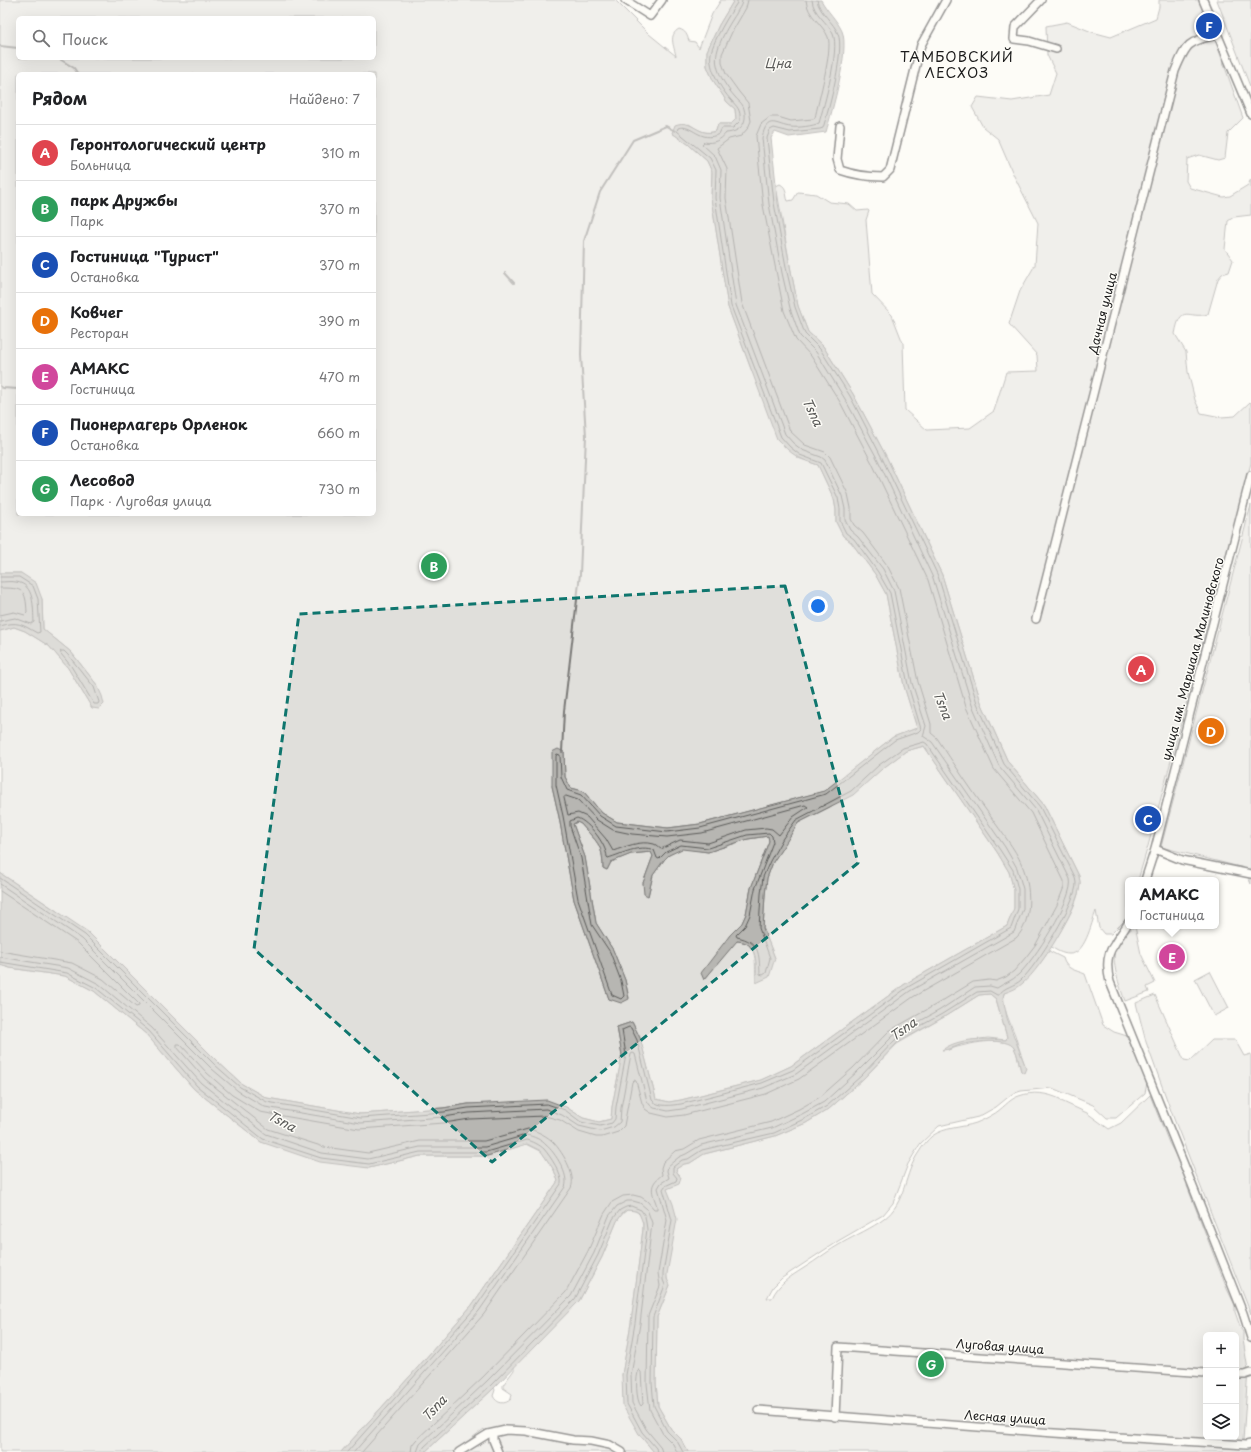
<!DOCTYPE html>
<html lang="ru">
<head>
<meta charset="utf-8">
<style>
  body { margin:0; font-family:"Playpen Sans",sans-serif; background:#f2f2f2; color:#202124 }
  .controls { position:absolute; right:12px; bottom:12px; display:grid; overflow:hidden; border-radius:6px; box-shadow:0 4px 16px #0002 }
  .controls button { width:36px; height:36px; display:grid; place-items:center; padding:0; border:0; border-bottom:1px solid #e0e0e0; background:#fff; color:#202124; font:20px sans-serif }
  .you { position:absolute; left:818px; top:606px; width:14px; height:14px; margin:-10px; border:3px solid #fff; border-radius:50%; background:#1a73e8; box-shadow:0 0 0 6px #1a73e833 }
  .badge { display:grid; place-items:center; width:26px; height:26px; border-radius:50%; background:#d1495b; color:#fff; font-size:13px; font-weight:700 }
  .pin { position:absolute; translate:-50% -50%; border:2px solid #fff; box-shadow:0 1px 4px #0006 }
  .popup { position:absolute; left:1125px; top:877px; width:94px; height:52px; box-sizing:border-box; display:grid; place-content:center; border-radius:6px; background:#fff; filter:drop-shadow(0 1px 3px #0005); font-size:13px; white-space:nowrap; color:#757577 }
  .popup b { font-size:15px; color:#202124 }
  .popup::after { content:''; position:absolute; left:50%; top:100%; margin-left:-8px; border:8px solid transparent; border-top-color:#fff }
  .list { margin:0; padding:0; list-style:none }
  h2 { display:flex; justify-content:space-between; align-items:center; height:52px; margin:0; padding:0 16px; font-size:17px }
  h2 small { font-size:13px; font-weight:400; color:#757577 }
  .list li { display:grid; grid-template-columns:26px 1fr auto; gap:12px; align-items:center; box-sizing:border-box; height:56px; padding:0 16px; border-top:1px solid #e0e0e0 }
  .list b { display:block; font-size:15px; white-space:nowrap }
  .list p { margin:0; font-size:13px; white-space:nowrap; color:#757577 }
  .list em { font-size:13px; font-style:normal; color:#757577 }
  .icon { flex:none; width:22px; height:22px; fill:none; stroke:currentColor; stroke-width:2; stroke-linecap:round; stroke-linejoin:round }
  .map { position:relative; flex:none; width:1251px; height:1452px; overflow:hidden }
  .search { position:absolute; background:#fff; box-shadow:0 4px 16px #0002; left:16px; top:16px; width:360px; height:44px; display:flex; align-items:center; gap:10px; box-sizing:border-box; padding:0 14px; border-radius:6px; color:#757577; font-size:15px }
  .panel { position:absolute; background:#fff; box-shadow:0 4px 16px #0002; left:16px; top:72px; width:360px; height:444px; border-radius:6px }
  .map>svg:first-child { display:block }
</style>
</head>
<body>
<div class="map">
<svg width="1251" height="1452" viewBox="0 0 1251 1452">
  <rect width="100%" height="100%" fill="#fdfcf7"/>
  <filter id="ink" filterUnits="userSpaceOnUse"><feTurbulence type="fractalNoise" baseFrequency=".025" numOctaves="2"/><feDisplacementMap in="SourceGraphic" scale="8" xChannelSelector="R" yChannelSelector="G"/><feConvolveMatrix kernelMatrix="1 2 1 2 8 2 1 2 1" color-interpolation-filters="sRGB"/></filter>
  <g filter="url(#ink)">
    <path fill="#e0dfdb" stroke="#7e7e7c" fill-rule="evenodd" d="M 0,0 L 615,0 L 649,34 L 676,56 C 674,46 668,35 679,29 C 686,31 687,35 689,41 L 695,42 L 699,48 L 712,14 L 721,0 L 734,0 L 719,25 L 707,51 L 707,66 L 713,80 L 727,102 L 735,109 L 736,119 L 731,124 L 718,124 L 716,131 C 706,135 698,130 689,124 L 672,133 L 688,144 L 707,161 L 712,172 L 711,198 L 728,307 L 751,369 L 798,458 L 818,465 L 834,499 L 836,510 L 836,522 L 843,536 L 851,542 L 875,574 L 886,594 L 904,686 L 917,728 L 893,737 L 825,791 L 700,824 L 668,828 L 617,822 L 602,813 L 583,791 L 571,788 L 565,777 L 564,752 L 552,786 L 559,817 L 574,900 L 609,999 L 629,998 L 625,980 L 613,950 L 596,923 L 585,857 L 573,824 L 577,822 L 581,824 C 596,842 603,843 603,868 L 607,870 L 611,862 L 631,854 L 651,852 L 653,856 L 643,883 L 648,896 L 653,875 L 664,860 L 669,855 L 682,848 L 708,852 L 748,839 L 768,836 L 769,841 L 751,888 L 746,914 L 742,923 L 730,935 L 704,980 L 736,941 C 739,941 743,942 746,943 C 759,950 754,971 756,983 L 775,958 L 763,928 L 765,895 L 767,878 L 773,862 L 798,823 L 830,807 L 906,751 L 924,746 L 997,852 L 1009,872 L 1014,890 L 1014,909 L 1007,926 L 905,984 L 791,1066 L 761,1080 L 681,1100 L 669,1102 L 656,1099 L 640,1038 L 632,1022 L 617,1027 L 622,1055 L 612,1107 L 611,1119 L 599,1122 L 583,1118 L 566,1107 L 468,1104 L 443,1108 L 360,1114 L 267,1098 L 242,1084 L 218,1062 L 152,996 L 57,911 L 0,873 L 0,631 L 14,627 L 25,631 L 49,646 L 68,668 L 92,708 L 97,685 L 71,652 L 43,629 L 42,599 L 21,573 L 0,573 ZM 18,18 L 374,18 L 374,58 L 18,58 ZM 18,74 L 374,74 L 374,514 L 18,514 Z
      M 1159,0 L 1201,0 L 1243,118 L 1228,133 L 1225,158 L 1218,160 L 1199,155 L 1187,159 L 1186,181 L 1190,188 L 1223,197 L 1230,196 L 1248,185 L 1251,179 L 1251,215 L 1234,217 L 1228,221 L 1225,249 L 1233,260 L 1229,272 L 1222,274 L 1218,279 L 1208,314 C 1188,320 1181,302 1175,334 L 1186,352 L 1188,372 L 1195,400 L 1201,413 L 1221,417 L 1235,416 L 1250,402 L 1251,403 L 1251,463 L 1148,846 L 1138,880 L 1128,880 L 1128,917 L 1111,934 L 1104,934 L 1099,928 L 1096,911 C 1091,924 1085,955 1069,954 C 1062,954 1056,950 1051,947 C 1061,929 1084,898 1079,876 L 1044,805 L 1008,762 L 981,702 L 942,575 L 886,456 L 853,394 L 823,346 L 808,332 L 798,306 L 791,271 L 776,186 L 780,184 C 788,188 785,194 788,201 L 793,200 L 798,192 L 816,194 L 829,202 L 849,204 L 857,211 L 868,210 L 869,211 L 866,220 L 872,294 L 892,315 L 903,343 L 905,410 L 927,430 L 970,428 L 994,411 L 1006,372 L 1038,371 L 1037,355 L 1009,324 L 1020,291 L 1035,265 L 1038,223 L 1014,176 L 998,139 L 983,127 L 972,107 L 978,97 L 1012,101 L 1049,95 L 1056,73 L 1047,55 L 1046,26 L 1067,22 L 1092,32 L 1111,37 L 1156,18 L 1159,7 Z
      M 1217,0 L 1251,0 L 1251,89 Z
      M 1251,505 L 1251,884 L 1244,868 L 1161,847 Z
      M 1135,926 L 1141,954 L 1155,983 L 1147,987 L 1149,992 L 1125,1001 C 1120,987 1110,961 1116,947 C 1120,938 1128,932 1135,926 Z
      M 1049,951 L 1063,958 C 1066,970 1076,970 1085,974 L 1103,1025 L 1114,1032 L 1127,1036 L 1147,1083 L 1145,1093 L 1116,1118 L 1107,1118 L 1093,1105 L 1052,1088 L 1021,1091 L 1012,1094 L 996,1107 L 978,1117 L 939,1126 L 920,1144 L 908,1164 L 893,1203 L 883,1215 L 838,1241 L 782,1278 L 773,1287 L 767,1298 L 772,1298 C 779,1283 790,1277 804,1268 C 817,1260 829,1250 842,1243 C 856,1235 872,1228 884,1219 C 906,1203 904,1173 919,1152 C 922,1147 927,1140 932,1136 C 945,1127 961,1128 976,1123 C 981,1121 987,1118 992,1115 C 1002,1110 1009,1099 1019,1096 C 1033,1091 1047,1093 1060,1099 L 1061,1101 L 1087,1113 L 1109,1129 L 1121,1123 L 1150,1095 L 1169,1143 L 1180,1163 L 1188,1182 L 1187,1186 L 1227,1289 L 1235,1305 L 1235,1312 L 1241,1329 L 1243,1332 L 1243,1340 L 1248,1370 L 1243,1440 L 1251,1442 L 1251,1452 L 688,1452 L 681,1439 L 671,1429 L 658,1406 L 656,1383 L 657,1317 L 670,1285 L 668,1284 L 651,1189 L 680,1175 L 677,1172 L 676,1169 L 684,1164 L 690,1163 L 704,1154 L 775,1136 L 806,1123 L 829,1109 L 864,1078 L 897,1044 L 944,1017 L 979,995 L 990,994 L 996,999 L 1007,1037 L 1006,1040 L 988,1038 L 972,1040 L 948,1050 C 961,1045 1000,1036 1012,1045 C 1017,1049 1019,1065 1021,1071 L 1026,1068 C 1022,1057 1018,1046 1015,1035 C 1010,1022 1002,1008 1004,993 C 1023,986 1038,967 1049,951 ZM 1206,1335 L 1236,1335 L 1236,1437 L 1206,1437 Z
      M 0,965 L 10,968 L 65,976 L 94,991 L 146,1034 L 194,1089 L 261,1142 L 369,1168 L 420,1156 L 487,1156 L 527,1144 L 541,1151 L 554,1170 L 558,1181 L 472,1305 L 412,1374 L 341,1452 L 0,1452 Z
      M 1210,971 L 1229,1008 L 1214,1016 L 1195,979 Z
      M 1155,995 L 1184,1060 L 1190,1061 L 1212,1040 L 1235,1040 L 1244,1056 L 1251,1054 L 1251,1314 L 1174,1119 L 1146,1042 L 1136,1003 Z
      M 627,1210 C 640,1209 643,1218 643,1229 L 631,1323 L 622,1375 L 639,1434 L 654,1452 L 465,1452 L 487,1438 L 484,1429 L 453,1452 L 425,1452 L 494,1388 L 495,1390 L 493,1396 C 497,1404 505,1405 511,1399 L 512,1394 L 503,1388 L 503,1385 L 514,1370 L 514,1366 L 579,1301 L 602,1257 L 617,1221 L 623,1213 Z"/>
    <path fill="#b7b6b2" stroke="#797876" d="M 734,0 L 821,0 C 827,11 837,20 842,31 C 850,50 832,111 826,132 L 789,137 L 775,132 L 771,138 L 778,203 L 791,271 L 798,306 L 808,332 L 823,346 L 853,394 L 886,456 L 942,575 L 981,702 L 1008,762 L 1044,805 L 1079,876 C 1079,879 1081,882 1080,885 C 1078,907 1041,969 1023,983 C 1018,988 1011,991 1004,993 L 1003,998 L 1007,1018 L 1026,1068 L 1024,1073 L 1021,1071 C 1019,1064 1018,1054 1014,1048 C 1008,1037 971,1042 960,1045 C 954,1047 949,1050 942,1050 C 960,1037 986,1039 1006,1040 L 1007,1037 L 996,999 L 990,994 L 979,995 L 944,1017 L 897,1043 L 864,1078 L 829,1109 L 806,1123 L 775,1136 L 704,1154 L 690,1163 L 684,1164 L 676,1169 L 677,1172 L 681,1178 L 679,1184 L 667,1189 L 673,1204 L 677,1219 L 667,1274 L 667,1279 L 670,1285 L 657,1317 L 656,1383 L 658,1406 L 671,1429 L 681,1439 L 688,1452 L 654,1452 L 639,1434 L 623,1406 L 622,1375 L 631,1323 L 643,1229 L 643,1223 L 639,1213 L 636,1211 L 627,1210 L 623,1213 L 617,1221 L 602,1257 L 579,1301 L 494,1388 L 425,1452 L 341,1452 L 412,1374 L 472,1305 L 558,1181 L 554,1170 L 541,1151 L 527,1144 L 487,1156 L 420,1156 L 369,1168 L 320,1162 L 261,1142 L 194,1089 L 146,1034 L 94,991 L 65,976 L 10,968 L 0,965 L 0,873 L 88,932 L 218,1062 L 242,1084 L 267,1098 L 360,1114 L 443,1108 L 468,1104 L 547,1100 L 566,1107 L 583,1118 L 599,1122 L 611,1119 L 612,1107 L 622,1055 L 617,1027 L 632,1022 L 640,1038 L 656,1099 L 669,1102 L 681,1100 L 761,1080 L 791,1066 L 905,984 L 1007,926 L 1014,908 L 1014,890 L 1009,872 L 997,852 L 924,746 L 906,751 L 882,769 L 853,795 L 798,823 L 787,841 L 773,862 L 767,878 L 765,895 L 763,928 L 775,958 L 769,977 L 756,983 C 756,971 759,950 746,943 C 744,942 739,941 737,941 L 704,980 L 701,973 L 730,935 L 742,923 L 746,914 L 751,888 L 769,841 L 768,836 L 748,839 L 708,852 L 682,849 L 669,855 L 664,860 L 653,875 L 648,896 L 644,894 L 643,883 L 653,856 L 651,852 L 631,854 L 611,862 L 607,870 L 603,868 C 603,843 596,842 581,824 L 577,822 L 573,824 L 585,857 L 596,923 L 613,950 L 625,980 L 629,999 L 621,1003 L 609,999 L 574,900 L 559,817 L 552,786 L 552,752 L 558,749 L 564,752 L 565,777 L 571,788 L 583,791 L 602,813 L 617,822 L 668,828 L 700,824 L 824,791 L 893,737 L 917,728 L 904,686 L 886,594 L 875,574 L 851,542 L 843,536 L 836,522 L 836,510 L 834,499 L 818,465 C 797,458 792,455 777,439 L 728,307 L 711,198 L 712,172 L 707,161 L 688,144 L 672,133 L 675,125 C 693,118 698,138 716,131 L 718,124 L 731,124 L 736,119 L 735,109 L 727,102 L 713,80 L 707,66 L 707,51 L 719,25 Z
      M 0,573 L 21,573 L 36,583 L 42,599 L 43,629 L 71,652 L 97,685 L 102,696 L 104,704 L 99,709 L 92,708 L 68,668 L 49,646 L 25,631 L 14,627 L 0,631 Z"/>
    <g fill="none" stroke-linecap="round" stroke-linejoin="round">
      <path stroke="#5a5a58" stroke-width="1" d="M 0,577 L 19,577 L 33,586 L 38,599 L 40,632 L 37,633 C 21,624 18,621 0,626
        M 0,582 C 5,582 11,581 16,582 C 35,584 33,608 34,622 L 31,624 L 15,618 L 0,621
        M 0,588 C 23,588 26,589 27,613 L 25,615 L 14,612 L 0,615
        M 61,651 L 64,651 L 68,655 L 94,687 L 99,702 L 98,704 L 94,704 L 71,666 L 61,654 Z
        M 566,796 L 578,800 L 597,820 L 613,830 L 632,834 L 667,837 L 702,833 L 805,805 L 808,807 L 793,817 L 779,835 L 772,829 L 766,828 L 746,830 L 708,843 L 680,840 L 661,849 C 659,848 657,845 654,844 C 640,840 625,847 613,851 L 606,839 L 587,817 L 578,813 L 568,815 L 564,798 Z
        M 0,878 L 85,935 L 215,1065 L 240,1087 L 267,1102 L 361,1118 L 444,1112 L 468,1108 L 547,1104 L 565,1110 L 581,1122 L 600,1126 L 612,1123 L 615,1119 L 616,1107 L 626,1055 L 622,1030 L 629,1027 L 631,1028 L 637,1040 L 652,1100 C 658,1108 673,1105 681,1104 L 762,1083 L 793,1070 L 908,987 L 1011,928 L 1018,909 L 1018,889 L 1013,870 L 1000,850 L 927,744 L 924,742 L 903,748 L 879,765 L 851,791 L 796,820 L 783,838 L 770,861 L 763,877 L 761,894 L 759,928 L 770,958 L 766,973 L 763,975 L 760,974 C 759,953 760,942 737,937 L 736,935 L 745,926 L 750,915 L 755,889 L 773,842 L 772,836 L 769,833 L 747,835 L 708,848 L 681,845 L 666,852 L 659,859 L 657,858 L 654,850 C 639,844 622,854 608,858 L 607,857 C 606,844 589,822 577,818 L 570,821 L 570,826 L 581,858 L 592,925 L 610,952 L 621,981 L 624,996 L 621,999 L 612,995 L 578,899 L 563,816 L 556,785 L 556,756 L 557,754 L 560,755 L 561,777 L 567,790 L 581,795 L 600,816 L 616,826 L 667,832 L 700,828 L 826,794 L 895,740 L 918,732 L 921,729 L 908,685 L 890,593 L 878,572 L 854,539 L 846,533 L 840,521 L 840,509 L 838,498 L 821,463 L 800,455 L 790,447 L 781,437 L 731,306 L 715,198 L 716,170 L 710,158 L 677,131 L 678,128 C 692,123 700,144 719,134 L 722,128 L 733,128 L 740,121 C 741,109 737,107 731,100 C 721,89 708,68 711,53 C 713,41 730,13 737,3 L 737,0
        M 0,884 L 82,939 L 212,1069 L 238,1091 L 265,1107 L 361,1123 L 444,1117 L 469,1113 L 546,1109 L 562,1115 L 579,1126 L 600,1131 L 614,1127 L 620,1122 L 621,1108 L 631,1054 L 633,1053 L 635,1054 L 647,1101 L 650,1105 L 654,1108 L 668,1111 L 682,1109 L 763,1088 L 796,1074 L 910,991 L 1014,932 L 1023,909 L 1023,889 L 1017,868 L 1005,847 L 932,742 L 923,736 L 926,726 L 912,683 L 894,591 L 883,569 L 858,537 L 850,530 L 845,520 L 845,509 L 842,496 L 825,460 L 821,457 L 802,450 L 793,443 L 785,434 L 736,305 L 720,198 L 721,170 L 715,156 L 702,144 L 704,142 C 713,144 721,140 726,133 C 742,132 749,121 743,106 C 741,102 737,100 735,97 C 727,88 719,76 717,65 C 713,50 728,26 736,14 C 738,9 742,6 742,0
        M 0,891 L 78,943 L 139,1004 L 139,1006 L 136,1007 L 103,979 L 72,963 L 0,951
        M 0,957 L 68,968 L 99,984 L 152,1028 L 201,1083 L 266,1134 L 322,1153 L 368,1159 L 420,1147 L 485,1147 L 526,1135 C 533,1136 542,1140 546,1145 C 555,1152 570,1176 565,1187 L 479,1311 L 354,1452
        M 0,962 L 67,973 L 96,988 L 149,1031 L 197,1086 L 263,1139 L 321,1158 L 369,1164 L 420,1152 L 486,1152 L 527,1140 C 532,1141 540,1145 544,1149 C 550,1156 563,1175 561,1184 L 475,1308 L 347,1452
        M 639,1370 L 641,1372 L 643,1404 L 641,1406 C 636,1401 635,1376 639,1370 Z
        M 362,1452 L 484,1314 L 571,1188 C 577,1175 561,1149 551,1140 C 545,1135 535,1130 528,1129 L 484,1141 L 420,1141 L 368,1153 L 324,1147 L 268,1129 L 205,1079 L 177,1047 L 177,1044 L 180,1044 L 207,1073 L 232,1095 L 260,1112 L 359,1129 L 444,1123 L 470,1119 L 545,1116 L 560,1120 L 579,1132 L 596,1137 L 602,1137 L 618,1132 L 624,1126 L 632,1082 L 634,1080 L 636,1081 L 642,1103 L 645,1109 L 651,1113 L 668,1117 L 684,1115 L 766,1094 L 799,1079 L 913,997 L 1016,938 C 1033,922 1031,885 1022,865 C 1015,848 1001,832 991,817 C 972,791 954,764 937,738 L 931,733 L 931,724 L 918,682 L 899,588 L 887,565 L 863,533 L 854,525 L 851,519 L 851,508 L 848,494 L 830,457 L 825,452 L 805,445 L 790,431 L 742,303 L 726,198 L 727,169 L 717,148 L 729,139 L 741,136 L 748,128 L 751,121 L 748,103 L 739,92 L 726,74 L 722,63 L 722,54 L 732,32 L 746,8 L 748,0
        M 411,1452 L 412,1445 L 416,1440 L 483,1377 L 566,1292 L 588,1251 L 604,1214 L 612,1202 L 623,1196 L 633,1195 L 641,1197 L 647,1201 L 654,1209 L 657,1209 L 657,1206 C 652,1192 648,1185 662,1175 L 661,1168 L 663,1162 L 675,1151 L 684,1149 L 699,1140 L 771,1122 L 799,1109 L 820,1097 L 853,1068 L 889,1031 L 937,1004 L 973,982 L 989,980 L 996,981 L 1006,977 L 1014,971 L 1026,957 L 1036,944 L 1057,905 L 1064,887 L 1064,881 L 1031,813 L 994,769 L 966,707 L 928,580 L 872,463 L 840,402 L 811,356 L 796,340 L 784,311 L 763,205 L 756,136 L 761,124 L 770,117 L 778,117 L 791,121 L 813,119 L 815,118 C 818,102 833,50 828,37 C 823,24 807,16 806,0
        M 417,1452 L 420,1444 L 487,1381 L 571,1296 L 594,1253 L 609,1216 L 617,1206 L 627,1201 L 633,1201 L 640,1203 L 647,1209 L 652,1223 L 640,1324 L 631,1375 L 632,1403 L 646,1429 L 660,1446 L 662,1452
        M 422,1452 L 424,1447 L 491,1385 L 575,1299 L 598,1255 L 613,1219 L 620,1210 L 626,1207 L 631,1206 L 641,1210 L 645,1216 L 647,1229 L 635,1323 L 626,1375 L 627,1404 L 642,1432 L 656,1448 L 657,1452
        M 677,1452 L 673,1444 L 663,1434 L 650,1410 L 647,1384 L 648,1316 L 660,1286 L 658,1273 L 667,1220 L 658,1188 L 661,1183 L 669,1178 L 667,1171 L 668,1166 L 679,1157 L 686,1154 L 701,1145 L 772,1128 L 802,1114 L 824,1102 L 857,1072 L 893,1036 L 940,1010 L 975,987 L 990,986 L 997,988 C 1004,983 1012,981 1018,975 C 1033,962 1075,897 1070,879 L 1036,810 L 999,766 L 972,705 L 933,578 L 878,460 L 845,399 L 816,352 L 800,336 L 790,308 L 782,273 L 769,204 L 762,138 C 767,113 777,126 791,127 C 797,128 814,126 819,123 C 824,105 840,50 833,34 C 828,22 813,14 812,0
        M 683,1452 L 677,1441 L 667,1431 L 654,1406 L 652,1383 L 653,1317 L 665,1285 L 663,1280 L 663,1273 L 672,1220 L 663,1189 L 665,1186 L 676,1181 L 677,1178 L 673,1173 L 673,1167 L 682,1160 L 688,1159 L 702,1150 L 774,1133 L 804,1119 L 827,1106 L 861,1076 L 895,1040 L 942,1014 L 977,992 L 990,991 L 997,995 L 999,995 C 1003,987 1015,986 1021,980 C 1036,967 1077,901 1076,883 C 1076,881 1075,879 1075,877 L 1040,807 L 1004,764 L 977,703 L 938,576 L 882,458 L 850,396 L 820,349 L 805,334 L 795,307 L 787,272 L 774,203 L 767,138 L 770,130 L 774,128 L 790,132 L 820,129 L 823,128 C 829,109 845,50 838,34 C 834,22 819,13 817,0"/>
      <path stroke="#797876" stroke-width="2" d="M 0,46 L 18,48
        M 58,58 L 74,68 L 78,74
        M 505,273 L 514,283
        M 0,386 L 3,388 L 18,389
        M 562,752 L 564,711 L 580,574 L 586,436 L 581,355 L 584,241 L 600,192 L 633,140 L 666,126 L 675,131"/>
      <g stroke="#1c1c1c" stroke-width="10">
        <path id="minor" d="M 625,0 L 650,16 L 662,0
          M 1041,0 L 1015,27 L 1014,39 L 1029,41 L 1056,49
          M 1203,0 L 1251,114
          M 840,126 L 837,159 L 840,170 C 854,175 868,177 883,177 L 890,170 L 921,45 L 946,0
          M 1036,619 L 1175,71 C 1187,42 1188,42 1217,35
          M 1155,849 L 1182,860 L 1251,874
          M 1145,880 L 1155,849 L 1251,475
          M 1128,923 C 1124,931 1118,937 1114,945 C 1106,955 1107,970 1110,982 L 1187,1172 L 1243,1313 L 1251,1338
          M 1236,1375 L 1245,1375 L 1251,1373
          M 758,1410 L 1054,1433 L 1246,1445 L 1251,1444
          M 835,1417 L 838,1347 L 1206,1373
          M 493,1433 L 493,1440 L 498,1452
          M 459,1452 L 488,1434 L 506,1430 L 526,1431 L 573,1440 L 591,1441 L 610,1445 L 622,1452"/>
      </g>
      <use href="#minor" stroke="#fdfcf7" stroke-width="7"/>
    </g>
  </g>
  <path d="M0 0H1251V1452H0ZM 785,586 L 858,863 L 492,1162 L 254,949 L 299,614 Z" fill="#fdfcf7" fill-opacity=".55" fill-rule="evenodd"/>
  <path fill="none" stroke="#0f766e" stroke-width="3" stroke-dasharray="8 5" stroke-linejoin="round" d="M 785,586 L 858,863 L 492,1162 L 254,949 L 299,614 Z"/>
  <g text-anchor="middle" stroke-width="3" stroke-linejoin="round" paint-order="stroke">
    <g font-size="12" fill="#1c1c1c" stroke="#fdfcf7">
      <text transform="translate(1103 313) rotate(-76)" y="4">Дачная улица</text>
      <text transform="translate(1193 659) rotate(-75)" y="4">улица им. Маршала Малиновского</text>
      <text transform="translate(1000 1347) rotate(4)" y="4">Луговая улица</text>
      <text transform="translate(1005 1418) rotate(4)" y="4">Лесная улица</text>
    </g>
    <g font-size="13" font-style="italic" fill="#5a5a58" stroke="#fdfcf7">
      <text x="778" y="68">Цна</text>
      <text transform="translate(813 412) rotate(65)" y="5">Tsna</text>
      <text transform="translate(943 705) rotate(68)" y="5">Tsna</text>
      <text transform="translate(903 1029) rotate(-35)" y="5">Tsna</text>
      <text transform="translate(282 1121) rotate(28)" y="5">Tsna</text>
      <text transform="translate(434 1408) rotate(-47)" y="5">Tsna</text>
    </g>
    <g font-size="14" letter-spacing="1" fill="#1c1c1c" stroke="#fdfcf7">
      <text x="957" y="62">ТАМБОВСКИЙ<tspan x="957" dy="16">ЛЕСХОЗ</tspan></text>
    </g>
  </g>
</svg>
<div class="controls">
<button>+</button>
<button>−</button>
<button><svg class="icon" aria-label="layers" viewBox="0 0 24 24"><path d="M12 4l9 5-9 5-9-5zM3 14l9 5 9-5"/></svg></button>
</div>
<div class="you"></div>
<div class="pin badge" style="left:1141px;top:669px;background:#e0444e">A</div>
<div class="pin badge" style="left:434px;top:566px;background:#2e9e5b">B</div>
<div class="pin badge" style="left:1148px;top:819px;background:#1a4fb4">C</div>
<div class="pin badge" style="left:1211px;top:731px;background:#e8710a">D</div>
<div class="pin badge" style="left:1172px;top:957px;background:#d1479c">E</div>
<div class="popup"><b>АМАКС</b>Гостиница</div>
<div class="pin badge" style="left:1209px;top:26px;background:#1a4fb4">F</div>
<div class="pin badge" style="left:931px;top:1364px;background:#2e9e5b">G</div>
<div class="search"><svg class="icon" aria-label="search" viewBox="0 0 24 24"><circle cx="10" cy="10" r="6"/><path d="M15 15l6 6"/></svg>Поиск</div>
<section class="panel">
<h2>Рядом<small>Найдено: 7</small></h2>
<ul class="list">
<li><span class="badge" style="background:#e0444e">A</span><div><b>Геронтологический центр</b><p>Больница</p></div><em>310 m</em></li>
<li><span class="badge" style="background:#2e9e5b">B</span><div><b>парк Дружбы</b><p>Парк</p></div><em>370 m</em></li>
<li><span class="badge" style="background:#1a4fb4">C</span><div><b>Гостиница &quot;Турист&quot;</b><p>Остановка</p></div><em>370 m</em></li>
<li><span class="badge" style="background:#e8710a">D</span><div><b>Ковчег</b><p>Ресторан</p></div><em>390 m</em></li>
<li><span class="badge" style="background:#d1479c">E</span><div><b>АМАКС</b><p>Гостиница</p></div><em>470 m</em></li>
<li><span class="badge" style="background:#1a4fb4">F</span><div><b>Пионерлагерь Орленок</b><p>Остановка</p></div><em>660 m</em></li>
<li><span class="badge" style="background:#2e9e5b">G</span><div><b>Лесовод</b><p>Парк · Луговая улица</p></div><em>730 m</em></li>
</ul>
</section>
</div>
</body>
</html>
